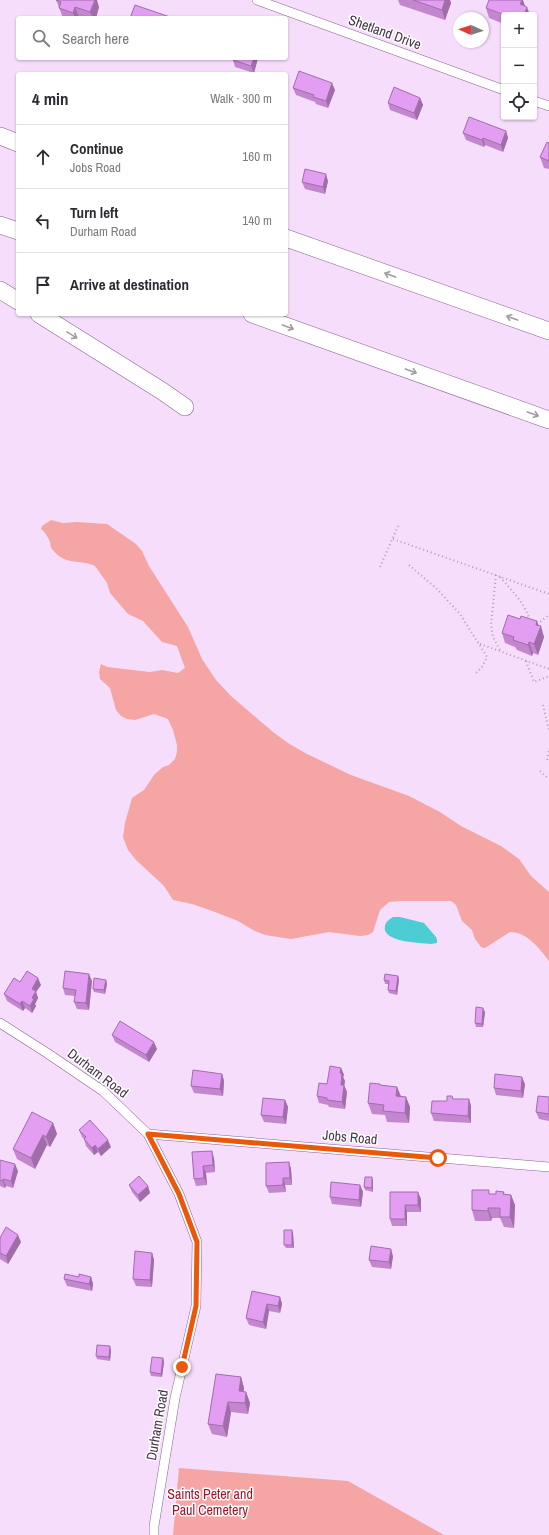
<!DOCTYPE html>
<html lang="en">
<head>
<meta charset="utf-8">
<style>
  body { margin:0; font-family:"Archivo Narrow",sans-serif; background:#f7f7f7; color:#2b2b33 }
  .controls { position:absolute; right:12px; top:12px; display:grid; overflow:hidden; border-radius:4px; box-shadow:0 1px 3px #0004 }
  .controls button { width:36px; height:36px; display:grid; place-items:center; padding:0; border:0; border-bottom:1px solid #e1e1e2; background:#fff; color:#2b2b33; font:20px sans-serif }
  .compass { position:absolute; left:453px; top:12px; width:36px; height:36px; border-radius:50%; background:#fff; box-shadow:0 1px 3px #0004; rotate:273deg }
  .stop { position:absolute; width:12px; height:12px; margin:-9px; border:3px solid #ea580c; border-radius:50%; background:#fff }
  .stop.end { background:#ea580c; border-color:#fff; box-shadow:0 1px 4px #0008 }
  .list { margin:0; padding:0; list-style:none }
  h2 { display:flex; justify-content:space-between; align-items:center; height:52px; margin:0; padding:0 16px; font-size:17px }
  h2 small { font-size:13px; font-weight:400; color:#7c7c81 }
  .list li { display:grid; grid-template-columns:26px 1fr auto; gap:12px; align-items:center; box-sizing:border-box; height:64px; padding:0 16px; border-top:1px solid #e1e1e2 }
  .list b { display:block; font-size:15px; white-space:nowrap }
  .list p { margin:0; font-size:13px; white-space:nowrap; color:#7c7c81 }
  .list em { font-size:13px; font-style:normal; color:#7c7c81 }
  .icon { flex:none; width:22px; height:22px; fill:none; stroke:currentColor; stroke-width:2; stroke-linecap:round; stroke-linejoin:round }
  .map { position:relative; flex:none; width:549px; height:1535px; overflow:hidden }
  .search { position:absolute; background:#fff; box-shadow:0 1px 3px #0004; left:16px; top:16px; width:272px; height:44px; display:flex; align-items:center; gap:10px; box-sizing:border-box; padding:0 14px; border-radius:4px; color:#7c7c81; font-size:15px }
  .panel { position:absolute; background:#fff; box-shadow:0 1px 3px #0004; left:16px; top:72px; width:272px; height:244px; border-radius:4px }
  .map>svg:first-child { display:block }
</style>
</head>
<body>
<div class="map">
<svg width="549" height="1535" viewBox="0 0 549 1535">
  <rect width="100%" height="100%" fill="#f6ddfb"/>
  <path fill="#f5a5a4" d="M 51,520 L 63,523 L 77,522 L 107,524 L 136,544 L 142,551 L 149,566 L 188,627 L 202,659 L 216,680 L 231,696 L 273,732 L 288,743 L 307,754 L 351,775 L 409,796 L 440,812 L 461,826 L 501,846 L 519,859 L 531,876 L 549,892 L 549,961 C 539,948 527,932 510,932 L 485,948 L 481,947 L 475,939 L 472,930 L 462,921 L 456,905 L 451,901 L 401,901 L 389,902 L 380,910 L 373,932 L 368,935 L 360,936 L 329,932 L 291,939 L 265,935 L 253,930 L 238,921 L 215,912 L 192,904 L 173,900 L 164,886 L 136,860 L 128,850 L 123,837 L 125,823 L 132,798 L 144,790 L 154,775 L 163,767 L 169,765 L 175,759 L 177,752 L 177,745 L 173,730 L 168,719 L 154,714 L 135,720 L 127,719 L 121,716 L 116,710 L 110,688 L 100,679 L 99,672 L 101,664 L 107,667 L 150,672 L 162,670 L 178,673 L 185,668 L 177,646 L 162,642 L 143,621 L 128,614 L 110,593 L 107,583 L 95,566 C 81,559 65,566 53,550 C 50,548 51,545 50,542 C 48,537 45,532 41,529 L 42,526 Z
    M 179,1468 L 348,1481 L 444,1535 L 173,1535 Z"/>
  <path fill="#4cccd3" d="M 393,917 L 400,917 L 424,923 L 436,937 L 437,940 L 437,943 L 431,944 C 420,943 381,942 385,926 C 386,921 390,919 393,917 Z"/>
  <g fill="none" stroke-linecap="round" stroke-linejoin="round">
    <g stroke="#886390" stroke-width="10">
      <path id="street" d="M 257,0 L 504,90
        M 534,101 L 549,106
        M 0,1023 L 47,1053 L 103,1091 L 148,1134 L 179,1194 L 197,1242 L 196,1306 L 175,1398 L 154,1526 L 154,1535
        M 148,1134 L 549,1167"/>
    </g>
    <g stroke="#886390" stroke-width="18">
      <path id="highway" d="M 0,136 L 18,143
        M 0,225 L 18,231
        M 286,238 L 549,331
        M 0,290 L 18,301
        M 39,314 L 162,391 L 185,407
        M 252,314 L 549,420"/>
    </g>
    <path stroke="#b29cb7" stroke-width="2" stroke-dasharray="1 3" stroke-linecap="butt" d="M 393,539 L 549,594
      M 409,565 L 437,589 L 460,614 L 487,657 L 482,667 L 476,673
      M 380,567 L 399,524
      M 496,575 L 491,625 L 493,637 L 501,652
      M 500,577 C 512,591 525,603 530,621
      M 537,624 L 549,615
      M 480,644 L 549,669
      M 526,661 L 534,682 L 549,676
      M 543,705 L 549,730
      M 547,760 L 549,750
      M 540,771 L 549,779"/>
    <use href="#street" stroke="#fff" stroke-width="9"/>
    <use href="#highway" stroke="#fff" stroke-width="17"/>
  </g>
  <path fill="#c387d0" d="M 56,0 L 99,7 L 96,18 L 81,18 L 79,17 L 78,18 L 63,18 Z
    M 398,0 L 450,0 L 451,3 L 445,20 L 400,5 Z
    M 486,8 L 504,15 L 504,24 L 489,18 Z
    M 233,58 L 258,58 L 254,73 L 235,67 L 233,60 Z
    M 293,88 L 335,90 L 328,108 L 316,104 L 315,102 L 296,95 Z
    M 420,98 L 423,105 L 417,120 L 390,110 L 388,103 Z
    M 506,131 L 508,138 L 503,152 L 485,145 L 484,147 L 466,140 L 463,133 Z
    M 549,143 L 549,170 L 549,169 L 544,168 L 540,157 Z
    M 328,181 L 325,194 L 305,189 L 302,182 Z
    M 539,626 L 544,637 L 538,655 L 533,653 L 532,656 L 517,650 L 515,647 L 505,643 L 502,633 Z
    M 398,976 L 399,980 L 397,995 L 389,993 L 388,990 L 388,984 L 385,984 L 384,980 Z
    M 106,980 L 107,984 L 105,994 L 94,992 L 93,989 Z
    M 92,981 L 89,1010 L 77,1009 L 74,1002 L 75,996 L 65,995 L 63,988 Z
    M 20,982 L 41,985 L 36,992 L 38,998 L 35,1004 L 36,1006 L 32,1013 L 25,1008 L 23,1011 L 7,1001 L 4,994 Z
    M 485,1012 L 483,1027 L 476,1027 L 475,1023 Z
    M 112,1035 L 157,1049 L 149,1062 L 115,1042 Z
    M 341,1068 L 344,1075 L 343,1077 L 345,1081 L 344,1085 L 347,1092 L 345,1109 L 329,1107 L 328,1105 L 319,1103 L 317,1096 L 327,1084 Z
    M 222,1074 L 224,1081 L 223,1096 L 194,1093 L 191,1086 Z
    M 380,1084 L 381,1086 L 397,1087 L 401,1096 L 406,1097 L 410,1107 L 409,1123 L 387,1122 L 385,1115 L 372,1114 L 368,1103 Z
    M 525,1084 L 523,1098 L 496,1095 L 494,1088 Z
    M 452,1096 L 453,1099 L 469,1099 L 471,1106 L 471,1123 L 434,1121 L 431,1113 L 447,1101 Z
    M 549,1097 L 549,1121 L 539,1119 L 536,1112 Z
    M 285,1100 L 288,1107 L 286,1124 L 264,1122 L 261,1115 Z
    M 53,1123 L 57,1134 L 50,1147 L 47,1145 L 35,1169 L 17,1159 L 13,1149 Z
    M 79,1130 L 111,1147 L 101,1156 L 98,1152 L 94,1155 L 86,1146 L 84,1139 L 82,1137 Z
    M 192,1152 L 214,1158 L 215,1172 L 206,1173 L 207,1185 L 196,1186 L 194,1179 Z
    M 0,1160 L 18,1171 L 13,1188 L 6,1186 L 5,1188 L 0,1186 Z
    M 289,1162 L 291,1169 L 292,1185 L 285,1185 L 286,1192 L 269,1193 L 266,1186 Z
    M 373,1180 L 373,1192 L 365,1190 L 364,1187 Z
    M 129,1185 L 148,1186 L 150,1193 L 140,1202 L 132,1192 Z
    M 360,1185 L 363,1192 L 361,1207 L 332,1204 L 330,1197 Z
    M 390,1192 L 421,1199 L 421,1212 L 407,1212 L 407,1226 L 392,1226 L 390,1219 Z
    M 504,1192 L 504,1194 L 511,1195 L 515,1205 L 514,1228 L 504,1227 L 500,1218 L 492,1218 L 491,1221 L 475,1221 L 472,1210 L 490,1194 L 496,1194 Z
    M 292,1230 L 293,1233 L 294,1248 L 286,1248 L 284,1245 Z
    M 0,1238 L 21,1242 L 8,1264 L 0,1259 Z
    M 152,1253 L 154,1260 L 152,1287 L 136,1286 L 133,1279 Z
    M 393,1256 L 391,1269 L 372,1267 L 369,1260 Z
    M 79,1277 L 91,1277 L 93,1284 L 92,1291 L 67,1286 L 64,1279 Z
    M 252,1291 L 280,1297 L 282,1304 L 280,1313 L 269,1311 L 266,1329 L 249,1325 L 246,1318 Z
    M 111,1350 L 110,1361 L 97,1359 L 96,1356 Z
    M 163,1358 L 164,1362 L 162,1377 L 151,1376 L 150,1372 Z
    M 241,1377 L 244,1388 L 244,1392 L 246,1392 L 250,1403 L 248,1414 L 231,1412 L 227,1437 L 212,1434 L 208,1424 Z"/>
  <path fill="#9f6ea9" d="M 95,0 L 97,0 L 99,7 L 96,18 L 93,18 L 90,12 Z
    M 445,0 L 450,0 L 451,3 L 445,20 L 442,10 Z
    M 522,0 L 523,0 L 526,9 L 527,7 L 530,15 L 524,15 L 520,4 Z
    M 75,7 L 79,17 L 78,18 L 75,18 L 73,13 Z
    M 254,58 L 258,58 L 254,73 L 251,66 Z
    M 332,83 L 335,90 L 328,108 L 326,101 Z
    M 420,98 L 423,105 L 417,120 L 414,113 Z
    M 506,131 L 508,138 L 503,152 L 501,145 Z
    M 483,138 L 485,145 L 484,147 L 482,140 Z
    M 326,174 L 328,181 L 325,194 L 323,187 Z
    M 537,621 L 540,629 L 541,626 L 544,637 L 538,655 L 534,644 L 536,625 Z
    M 529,642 L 533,653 L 532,656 L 528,645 Z
    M 89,974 L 92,981 L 89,1010 L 86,1003 Z
    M 398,976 L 399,980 L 397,995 L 396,991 Z
    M 38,978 L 41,985 L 36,992 L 38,998 L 35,1004 L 36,1006 L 32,1013 L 30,1006 L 32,989 Z
    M 106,980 L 107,984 L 105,994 L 104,990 Z
    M 22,1001 L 25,1008 L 23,1011 L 20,1004 Z
    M 483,1008 L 485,1012 L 483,1027 L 482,1024 Z
    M 154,1042 L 157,1049 L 149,1062 L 146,1055 Z
    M 341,1068 L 344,1075 L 343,1077 L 345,1081 L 343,1092 L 341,1085 L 340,1073 Z
    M 222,1074 L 224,1081 L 223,1096 L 220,1089 Z
    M 522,1077 L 525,1084 L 523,1098 L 521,1091 Z
    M 344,1085 L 347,1092 L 345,1109 L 342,1102 Z
    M 397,1087 L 401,1097 L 396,1096 Z
    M 406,1097 L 410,1107 L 409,1123 L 405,1113 Z
    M 469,1099 L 471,1106 L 471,1123 L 468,1116 Z
    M 285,1100 L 288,1107 L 286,1124 L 283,1117 Z
    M 53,1123 L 57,1134 L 50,1147 L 46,1137 Z
    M 43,1135 L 47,1145 L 35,1169 L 31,1158 Z
    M 108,1140 L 111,1147 L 101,1156 L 98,1149 Z
    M 95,1145 L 98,1152 L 94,1155 L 92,1148 Z
    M 212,1151 L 214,1158 L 215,1172 L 213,1165 Z
    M 289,1162 L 291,1169 L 292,1185 L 290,1178 Z
    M 15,1164 L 18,1171 L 13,1188 L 11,1181 Z
    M 203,1166 L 206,1173 L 207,1185 L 204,1178 Z
    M 372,1177 L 373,1180 L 373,1192 L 372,1188 Z
    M 283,1178 L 285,1185 L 286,1192 L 283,1185 Z
    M 3,1179 L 6,1186 L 5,1188 L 3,1181 Z
    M 360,1185 L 363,1192 L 361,1207 L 359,1200 Z
    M 148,1186 L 150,1193 L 140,1202 L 138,1195 Z
    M 418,1192 L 421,1199 L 421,1212 L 418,1205 Z
    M 511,1195 L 515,1205 L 514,1228 L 510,1217 Z
    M 405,1205 L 407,1212 L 407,1226 L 405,1219 Z
    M 488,1208 L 492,1218 L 491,1221 L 488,1211 Z
    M 292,1230 L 293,1233 L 294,1248 L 292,1245 Z
    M 18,1235 L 21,1242 L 8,1264 L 6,1256 Z
    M 391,1249 L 393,1256 L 391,1269 L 389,1262 Z
    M 152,1253 L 154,1260 L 152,1287 L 150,1280 Z
    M 91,1277 L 93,1284 L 92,1291 L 89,1284 Z
    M 280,1297 L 282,1304 L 280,1313 L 278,1306 Z
    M 267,1304 L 269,1311 L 266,1329 L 263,1322 Z
    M 110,1346 L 111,1350 L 110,1361 L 109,1357 Z
    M 163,1358 L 164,1362 L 162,1377 L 161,1374 Z
    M 241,1377 L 244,1388 L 242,1401 L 239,1391 Z
    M 246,1392 L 250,1403 L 248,1414 L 245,1403 Z
    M 228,1402 L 231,1412 L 227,1437 L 223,1426 Z"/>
  <path fill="#e39df2" stroke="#9f6ea9" d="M 56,0 L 95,0 L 90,12 L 75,7 L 73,13 L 59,8 L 61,2 Z
    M 413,0 L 445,0 L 442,10 Z
    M 489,0 L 522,0 L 520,4 L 527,7 L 524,15 L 505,15 L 486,8 Z
    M 135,5 L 173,18 L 130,18 Z
    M 233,58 L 254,58 L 251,66 L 233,60 Z
    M 299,71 L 332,83 L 326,101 L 313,97 L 314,95 L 293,88 Z
    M 394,87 L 420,98 L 414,113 L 388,103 Z
    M 469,117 L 506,131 L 501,145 L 483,138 L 482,140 L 463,133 Z
    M 547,142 L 549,143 L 549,161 L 540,157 Z
    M 305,169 L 326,174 L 323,187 L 302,182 Z
    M 508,615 L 520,619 L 521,616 L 537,621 L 536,625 L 541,626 L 534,644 L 529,642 L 528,645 L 513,640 L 514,637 L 502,633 Z
    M 27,971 L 38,978 L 32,989 L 36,991 L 32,998 L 34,999 L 30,1006 L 22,1001 L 20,1004 L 4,994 L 14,978 L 20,982 Z
    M 65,971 L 89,974 L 86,1003 L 74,1002 L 76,990 L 63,988 Z
    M 385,974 L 398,976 L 396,991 L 388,990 L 389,981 L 384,980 Z
    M 94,978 L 106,980 L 104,990 L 93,989 Z
    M 476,1007 L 483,1008 L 482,1024 L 475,1023 Z
    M 120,1021 L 154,1042 L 146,1055 L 112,1035 Z
    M 330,1066 L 341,1068 L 340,1073 L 342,1074 L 341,1085 L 344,1085 L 342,1102 L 327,1100 L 327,1098 L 317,1096 L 319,1083 L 327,1084 Z
    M 193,1070 L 222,1074 L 220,1089 L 191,1086 Z
    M 495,1074 L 522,1077 L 521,1091 L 494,1088 Z
    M 370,1083 L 380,1084 L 380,1085 L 397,1087 L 396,1096 L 406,1097 L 405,1113 L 383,1111 L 384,1105 L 368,1103 Z
    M 447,1096 L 452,1096 L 453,1099 L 469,1099 L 468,1116 L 431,1113 L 432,1101 L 447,1101 Z
    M 538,1096 L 549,1097 L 549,1114 L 536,1112 Z
    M 263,1098 L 285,1100 L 283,1117 L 261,1115 Z
    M 32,1112 L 53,1123 L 46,1137 L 43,1135 L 31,1158 L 13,1149 Z
    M 90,1120 L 108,1140 L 98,1149 L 95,1145 L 92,1148 L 84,1139 L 86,1137 L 79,1130 Z
    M 212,1151 L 213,1165 L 203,1166 L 204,1178 L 194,1179 L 192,1152 Z
    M 0,1160 L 15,1164 L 11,1181 L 3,1179 L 3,1181 L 0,1180 Z
    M 289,1162 L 290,1178 L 283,1178 L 283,1185 L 266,1186 L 266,1163 Z
    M 139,1176 L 148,1186 L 138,1195 L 129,1185 Z
    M 365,1177 L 372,1177 L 372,1188 L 364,1187 Z
    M 331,1182 L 360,1185 L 359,1200 L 330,1197 Z
    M 472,1190 L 489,1190 L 489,1194 L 496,1194 L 496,1191 L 504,1192 L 503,1194 L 511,1195 L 510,1217 L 500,1217 L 500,1208 L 488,1208 L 488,1211 L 472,1210 Z
    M 390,1192 L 418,1192 L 418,1205 L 405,1205 L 405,1219 L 390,1219 Z
    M 6,1227 L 18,1235 L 6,1256 L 0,1253 L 0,1238 Z
    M 284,1230 L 292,1230 L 292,1245 L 284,1245 Z
    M 371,1246 L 391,1249 L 389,1262 L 369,1260 Z
    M 135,1251 L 152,1253 L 150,1280 L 133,1279 Z
    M 65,1274 L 79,1277 L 79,1274 L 91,1277 L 89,1284 L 64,1279 Z
    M 252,1291 L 280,1297 L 278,1306 L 267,1304 L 263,1322 L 246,1318 Z
    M 97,1345 L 110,1346 L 109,1357 L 96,1356 Z
    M 152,1357 L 163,1358 L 161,1374 L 150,1372 Z
    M 216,1374 L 241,1377 L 239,1391 L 246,1392 L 245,1403 L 228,1402 L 223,1426 L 208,1424 Z"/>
  <defs><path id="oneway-shaft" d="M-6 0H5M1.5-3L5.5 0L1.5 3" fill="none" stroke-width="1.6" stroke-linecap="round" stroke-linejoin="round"/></defs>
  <g stroke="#a39aa4">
    <use href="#oneway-shaft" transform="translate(390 275) rotate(-160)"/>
    <use href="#oneway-shaft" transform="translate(512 318) rotate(-160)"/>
    <use href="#oneway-shaft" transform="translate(288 327) rotate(20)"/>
    <use href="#oneway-shaft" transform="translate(72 335) rotate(32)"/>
    <use href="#oneway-shaft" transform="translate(411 371) rotate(20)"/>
    <use href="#oneway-shaft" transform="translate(533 414) rotate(20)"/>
  </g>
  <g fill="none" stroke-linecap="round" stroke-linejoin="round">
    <path stroke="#ea580c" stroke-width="5" d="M 182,1367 L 196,1306 L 197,1242 L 179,1194 L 148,1134 L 438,1158"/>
  </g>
  <g text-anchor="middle" stroke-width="3" stroke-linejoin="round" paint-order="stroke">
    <g font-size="14" fill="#47364a" stroke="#fff">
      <text transform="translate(385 32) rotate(20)" y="5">Shetland Drive</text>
      <text transform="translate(98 1073) rotate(37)" y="5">Durham Road</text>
      <text transform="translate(350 1137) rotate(5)" y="5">Jobs Road</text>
      <text transform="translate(157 1425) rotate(-80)" y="5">Durham Road</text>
    </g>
    <g font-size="14" fill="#9f162b" stroke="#fff">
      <text x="210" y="1499">Saints Peter and<tspan x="210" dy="16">Paul Cemetery</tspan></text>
    </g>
  </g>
</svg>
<div class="controls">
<button>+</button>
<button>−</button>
<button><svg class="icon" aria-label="locate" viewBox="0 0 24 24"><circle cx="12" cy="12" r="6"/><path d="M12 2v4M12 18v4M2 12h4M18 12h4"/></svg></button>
</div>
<svg class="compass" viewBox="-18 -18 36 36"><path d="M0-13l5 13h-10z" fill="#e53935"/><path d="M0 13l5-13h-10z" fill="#7c7c81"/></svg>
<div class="stop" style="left:438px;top:1158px"></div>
<div class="stop end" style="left:182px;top:1367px"></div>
<div class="search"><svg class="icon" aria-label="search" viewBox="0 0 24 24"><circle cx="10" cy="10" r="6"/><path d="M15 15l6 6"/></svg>Search here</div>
<section class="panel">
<h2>4 min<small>Walk · 300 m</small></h2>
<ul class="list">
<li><svg class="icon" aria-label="ahead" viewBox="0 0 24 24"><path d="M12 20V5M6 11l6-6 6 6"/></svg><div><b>Continue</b><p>Jobs Road</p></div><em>160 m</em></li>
<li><svg class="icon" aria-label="left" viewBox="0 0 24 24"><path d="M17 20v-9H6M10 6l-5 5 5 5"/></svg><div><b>Turn left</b><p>Durham Road</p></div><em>140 m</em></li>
<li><svg class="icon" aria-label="arrive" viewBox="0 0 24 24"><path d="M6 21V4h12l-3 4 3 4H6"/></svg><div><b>Arrive at destination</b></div></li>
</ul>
</section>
</div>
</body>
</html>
